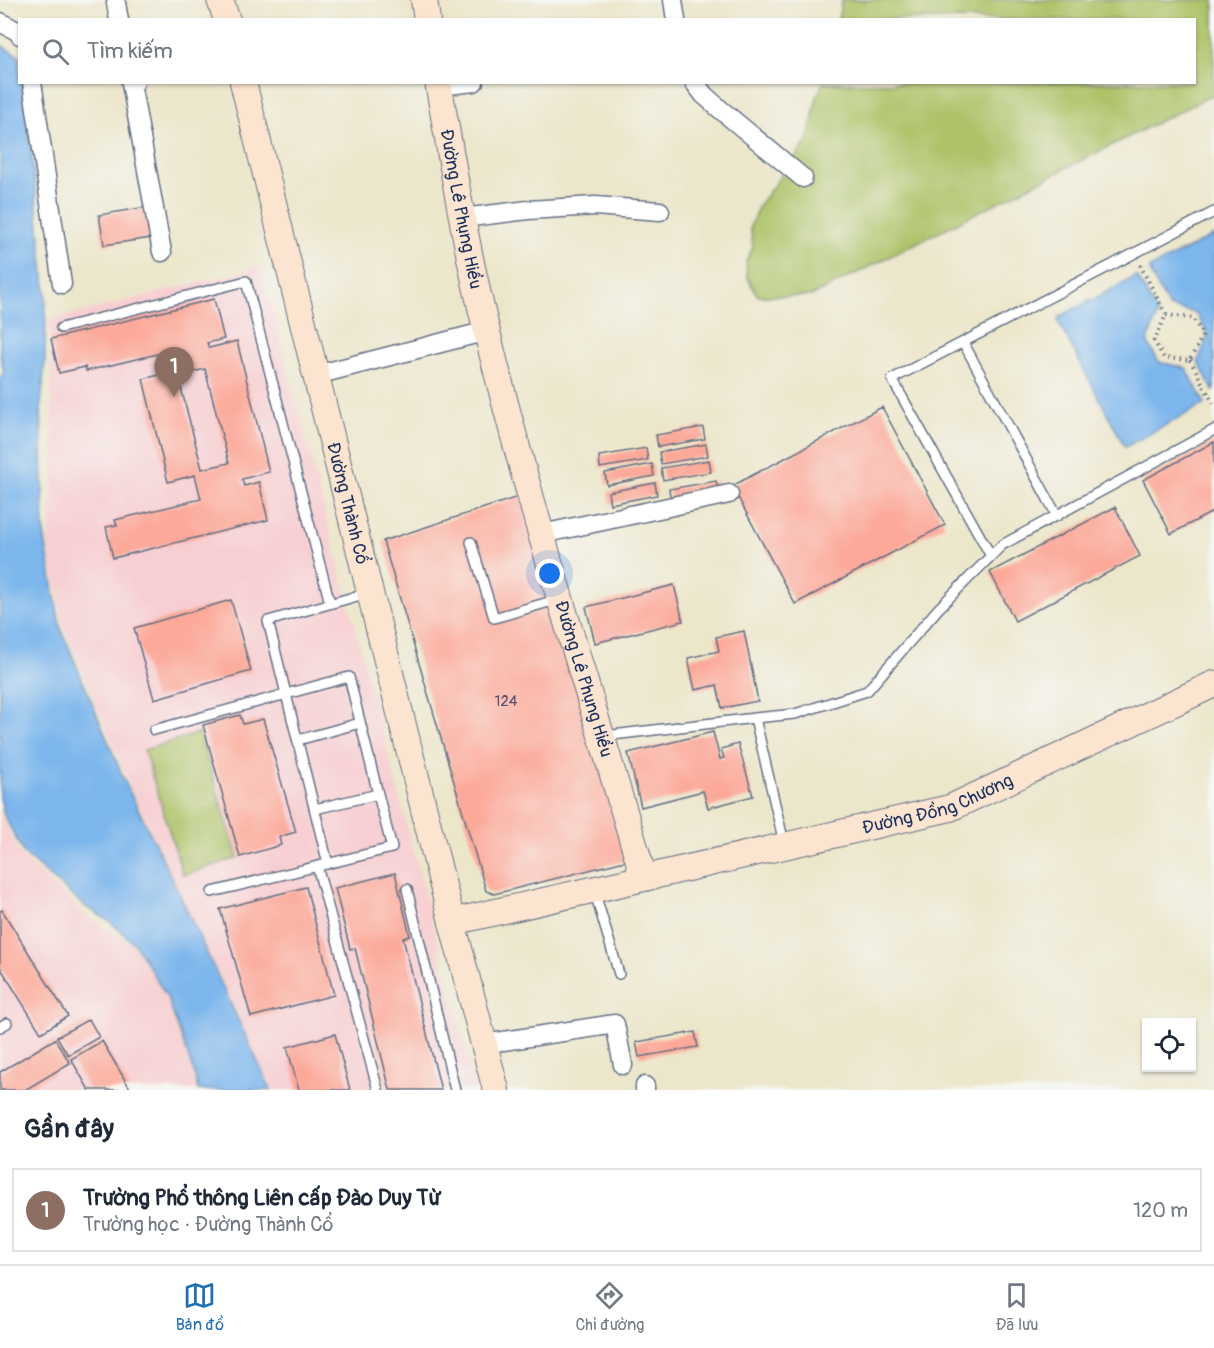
<!DOCTYPE html>
<html lang="vi">
<head>
<meta charset="utf-8">
<style>
  body { margin:0; font-family:Pangolin,sans-serif; background:#f2f2f3; color:#1f2937 }
  .controls { position:absolute; right:18px; bottom:18px; display:grid; overflow:hidden; border-radius:0px; box-shadow:0 2px 4px #0004 }
  .controls button { width:54px; height:54px; display:grid; place-items:center; padding:0; border:0; border-bottom:2px solid #e0e1e3; background:#fff; color:#1f2937; font:30px sans-serif }
  .you { position:absolute; left:550px; top:574px; width:21px; height:21px; margin:-15px; border:4px solid #fff; border-radius:50%; background:#1a73e8; box-shadow:0 0 0 9px #1a73e833 }
  .badge { display:grid; place-items:center; width:39px; height:39px; border-radius:50%; background:#1f6fb2; color:#fff; font-size:20px; font-weight:700 }
  .pin { position:absolute; translate:-50% -50px; filter:drop-shadow(0 2px 3px #0008) }
  .pin::after { content:''; position:absolute; top:32px; width:21px; height:18px; background:inherit; clip-path:polygon(0 0,100% 0,50% 100%) }
  .list { margin:0; padding:0; list-style:none }
  h2 { display:flex; justify-content:space-between; align-items:center; height:78px; margin:0; padding:0 24px; font-size:26px }
  h2 small { font-size:20px; font-weight:400; color:#747a83 }
  .list li { display:grid; grid-template-columns:39px 1fr auto; gap:18px; align-items:center; box-sizing:border-box; height:84px; margin:0 12px 12px; padding:0 12px; border:2px solid #e0e1e3; border-radius:0px }
  .list b { display:block; font-size:22px; white-space:nowrap }
  .list p { margin:0; font-size:20px; white-space:nowrap; color:#747a83 }
  .list em { font-size:20px; font-style:normal; color:#747a83 }
  .icon { flex:none; width:33px; height:33px; fill:none; stroke:currentColor; stroke-width:2; stroke-linecap:round; stroke-linejoin:round }
  .map { position:relative; flex:none; width:1214px; height:1090px; overflow:hidden }
  .search { position:absolute; background:#fff; box-shadow:0 2px 4px #0004; left:18px; right:18px; top:18px; height:66px; display:flex; align-items:center; gap:15px; box-sizing:border-box; padding:0 21px; border-radius:0px; color:#747a83; font-size:22px }
  .sheet { height:174px; background:#fff }
  nav { display:flex; justify-content:space-around; align-items:center; box-sizing:border-box; height:84px; border-top:2px solid #e0e1e3; background:#fff; font-size:16px; color:#747a83 }
  nav a { display:grid; justify-items:center; gap:3px }
  nav .on { color:#1f6fb2 }
  .map>svg:first-child { display:block }
</style>
</head>
<body>
<div class="map">
<svg width="1214" height="1090" viewBox="0 0 1214 1090">
  <rect width="100%" height="100%" fill="#f6f6f2"/>
  <filter id="ink" filterUnits="userSpaceOnUse"><feTurbulence type="fractalNoise" baseFrequency=".0167" numOctaves="2"/><feDisplacementMap in="SourceGraphic" scale="12" xChannelSelector="R" yChannelSelector="G"/><feConvolveMatrix kernelMatrix="1 2 1 2 8 2 1 2 1" color-interpolation-filters="sRGB"/></filter>
  <filter id="wash" filterUnits="userSpaceOnUse"><feTurbulence type="fractalNoise" baseFrequency=".008" numOctaves="4" result="noise"/><feDisplacementMap in="SourceGraphic" scale="24" xChannelSelector="R" yChannelSelector="G"/><feGaussianBlur stdDeviation="1.35" result="paint"/><feColorMatrix in="noise" values="0 0 0 0 0 0 0 0 0 0 0 0 0 0 0 0 0 1.4 0 .05"/><feComposite in="paint" operator="in"/></filter>
  <g filter="url(#wash)">
    <rect width="100%" height="100%" fill="#ece6cb"/>
    <path fill="#f7cfd2" d="M 261,267 L 476,1090 L 272,1090 L 240,1019 L 138,804 L 63,626 L 48,544 L 54,475 L 49,320 Z
      M 0,807 L 2,816 L 21,856 L 85,914 L 135,947 L 165,996 L 192,1072 L 196,1090 L 0,1090 Z"/>
    <path fill="#aec267" stroke="#647862" stroke-width="1.5" d="M 842,0 L 1214,0 L 1214,94 L 811,296 L 758,296 L 747,277 L 746,261 L 753,247 L 750,227 L 759,205 L 808,140 L 817,96 L 823,83 L 1194,82 L 1194,20 L 838,19 Z
      M 199,733 L 238,858 L 183,875 L 144,750 Z"/>
    <path fill="#7bb6ec" stroke="#4b72a5" stroke-width="1.5" d="M 0,45 L 19,56 L 20,82 L 22,83 L 31,148 L 46,295 L 45,362 L 41,404 L 44,534 L 60,626 L 125,782 L 169,872 L 271,1090 L 198,1090 L 194,1073 L 167,997 L 135,944 L 109,921 L 83,905 L 24,854 L 4,815 L 0,797 L 0,379 L 4,371 L 0,355 Z
      M 1214,235 L 1214,392 L 1198,362 L 1208,335 L 1196,313 L 1169,307 L 1151,275 L 1150,268 Z
      M 1137,276 L 1158,314 L 1147,342 L 1159,362 L 1186,368 L 1205,404 L 1125,447 L 1058,321 L 1059,317 Z"/>
    <g id="blocks">
      <path fill="#fca999" fill-rule="evenodd" d="M 146,207 L 151,238 L 104,245 L 99,215 Z
        M 214,299 L 224,339 L 207,343 L 209,348 L 237,341 L 269,472 L 242,479 L 244,486 L 259,482 L 268,520 L 113,558 L 106,527 L 117,525 L 115,520 L 201,499 L 195,475 L 168,482 L 143,379 L 171,372 L 166,352 L 86,371 L 85,367 L 59,373 L 51,339 ZM 205,369 L 229,463 L 202,469 L 178,376 Z
        M 882,407 L 945,525 L 795,604 L 732,486 Z
        M 703,427 L 705,439 L 658,447 L 656,435 Z
        M 1214,442 L 1214,511 L 1171,534 L 1143,480 Z
        M 706,444 L 708,456 L 661,464 L 659,452 Z
        M 646,448 L 648,460 L 600,468 L 599,456 Z
        M 709,460 L 711,472 L 663,480 L 661,468 Z
        M 652,464 L 654,476 L 607,485 L 605,473 Z
        M 716,481 L 719,494 L 671,502 L 669,489 Z
        M 655,483 L 657,495 L 610,504 L 608,492 Z
        M 521,496 L 629,860 L 494,894 L 486,891 L 383,541 Z
        M 1115,507 L 1140,556 L 1015,621 L 990,572 Z
        M 674,585 L 683,621 L 595,643 L 586,607 Z
        M 231,600 L 251,671 L 154,699 L 134,628 Z
        M 744,631 L 758,701 L 722,708 L 717,685 L 695,690 L 688,658 L 719,651 L 716,637 Z
        M 240,715 L 243,724 L 263,719 L 296,832 L 279,837 L 281,845 L 240,857 L 203,725 Z
        M 713,732 L 720,759 L 724,758 L 721,749 L 738,744 L 753,796 L 708,808 L 703,791 L 641,807 L 628,753 Z
        M 395,873 L 410,936 L 403,938 L 441,1090 L 390,1090 L 355,948 L 350,949 L 335,888 Z
        M 306,887 L 334,995 L 251,1017 L 220,909 Z
        M 2,910 L 68,1016 L 41,1033 L 0,967 L 0,911 Z
        M 89,1019 L 99,1037 L 68,1055 L 57,1037 Z
        M 695,1032 L 698,1047 L 639,1057 L 636,1042 Z
        M 335,1034 L 350,1090 L 299,1090 L 287,1047 Z
        M 55,1039 L 70,1063 L 25,1090 L 0,1090 L 0,1072 Z
        M 102,1041 L 131,1090 L 89,1090 L 71,1059 Z"/>
    </g>
  </g>
  <g filter="url(#ink)">
    <use href="#blocks" fill-opacity="0" stroke="#646f84" stroke-width="1.5"/>
    <g fill="none" stroke-linecap="round" stroke-linejoin="round">
      <g stroke="#646f84" stroke-width="12">
        <path id="lane" d="M 61,328 L 246,281 L 330,603
          M 963,342 L 1057,516
          M 471,542 L 494,618 L 559,599
          M 991,556 L 892,379 L 1214,212
          M 755,718 L 795,714 L 867,691 L 938,609 L 1002,545 L 1214,430
          M 154,730 L 349,677 L 378,794 L 315,809
          M 604,736 L 755,718 L 784,843
          M 298,740 L 360,723
          M 328,864 L 268,621 L 368,593
          M 317,866 L 378,1090
          M 407,889 L 455,1090
          M 594,890 L 619,974
          M 212,892 L 392,848 L 378,794
          M 0,1027 L 7,1023"/>
      </g>
      <g stroke="#646f84" stroke-width="21">
        <path id="street" d="M 673,0 L 676,20
          M 116,3 L 119,20
          M 0,22 L 17,31 L 20,35
          M 32,82 L 62,284
          M 135,82 L 131,83 L 162,252
          M 694,82 L 704,95 L 721,110 L 803,178
          M 439,86 L 474,82
          M 462,218 L 528,210 L 595,206 L 660,211
          M 316,375 L 487,331
          M 542,534 L 729,494
          M 484,1044 L 615,1024 L 623,1065
          M 645,1086 L 645,1090"/>
      </g>
      <g stroke="#646f84" stroke-width="28">
        <g id="secondary">
          <path d="M 220,0 L 227,20"/>
          <path d="M 424,0 L 427,20"/>
          <path id="s1" d="M 243,82 L 452,922 L 496,1090"/>
          <path id="s2" d="M 438,82 C 453,166 466,250 487,332 C 532,516 590,696 644,878"/>
          <path id="s3" d="M 452,922 L 950,808 L 1214,684"/>
        </g>
      </g>
      <path stroke="#646f84" stroke-width="4" stroke-dasharray="1.5 4.5" stroke-linecap="butt" d="M 1140,265 L 1166,315
        M 1166,315 L 1193,318 L 1203,335 L 1190,360 L 1164,358 L 1154,341 Z
        M 1190,360 L 1214,405"/>
      <use href="#lane" stroke="#fff" stroke-width="9"/>
      <use href="#street" stroke="#fff" stroke-width="18"/>
      <use href="#secondary" stroke="#fce5d0" stroke-width="26"/>
    </g>
  </g>
  <g text-anchor="middle" stroke-width="4.5" stroke-linejoin="round" paint-order="stroke">
    <g font-size="15" fill="#534e6d">
      <text x="506" y="706">124</text>
    </g>
    <g font-size="18" fill="#1b2f5e" stroke="#f6f6f2">
      <text dy="6" stroke="none"><textPath href="#s2" startOffset="129">Đường Lê Phụng Hiểu</textPath></text>
      <text dy="6" stroke="none"><textPath href="#s1" startOffset="434">Đường Thành Cổ</textPath></text>
      <text dy="6" stroke="none"><textPath href="#s2" startOffset="615">Đường Lê Phụng Hiểu</textPath></text>
      <text dy="6" stroke="none"><textPath href="#s3" startOffset="500">Đường Đồng Chương</textPath></text>
    </g>
  </g>
</svg>
<div class="controls">
<button><svg class="icon" aria-label="locate" viewBox="0 0 24 24"><circle cx="12" cy="12" r="6"/><path d="M12 2v4M12 18v4M2 12h4M18 12h4"/></svg></button>
</div>
<div class="you"></div>
<div class="pin badge" style="left:174px;top:397px;background:#8d6e63">1</div>
<div class="search"><svg class="icon" aria-label="search" viewBox="0 0 24 24"><circle cx="10" cy="10" r="6"/><path d="M15 15l6 6"/></svg>Tìm kiếm</div>
</div>
<section class="sheet">
<h2>Gần đây<small></small></h2>
<ul class="list">
<li><span class="badge" style="background:#8d6e63">1</span><div><b>Trường Phổ thông Liên cấp Đào Duy Từ</b><p>Trường học · Đường Thành Cổ</p></div><em>120 m</em></li>
</ul>
</section>
<nav>
<a class="on"><svg class="icon" aria-label="map" viewBox="0 0 24 24"><path d="M3 6l6-2 6 2 6-2v14l-6 2-6-2-6 2zM9 4v14M15 6v14"/></svg>Bản đồ</a>
<a><svg class="icon" aria-label="directions" viewBox="0 0 24 24"><path d="M12 3l9 9-9 9-9-9zM9 14v-3h6M13 9l2 2-2 2"/></svg>Chỉ đường</a>
<a><svg class="icon" aria-label="saved" viewBox="0 0 24 24"><path d="M7 4h10v16l-5-4-5 4z"/></svg>Đã lưu</a>
</nav>
</body>
</html>
